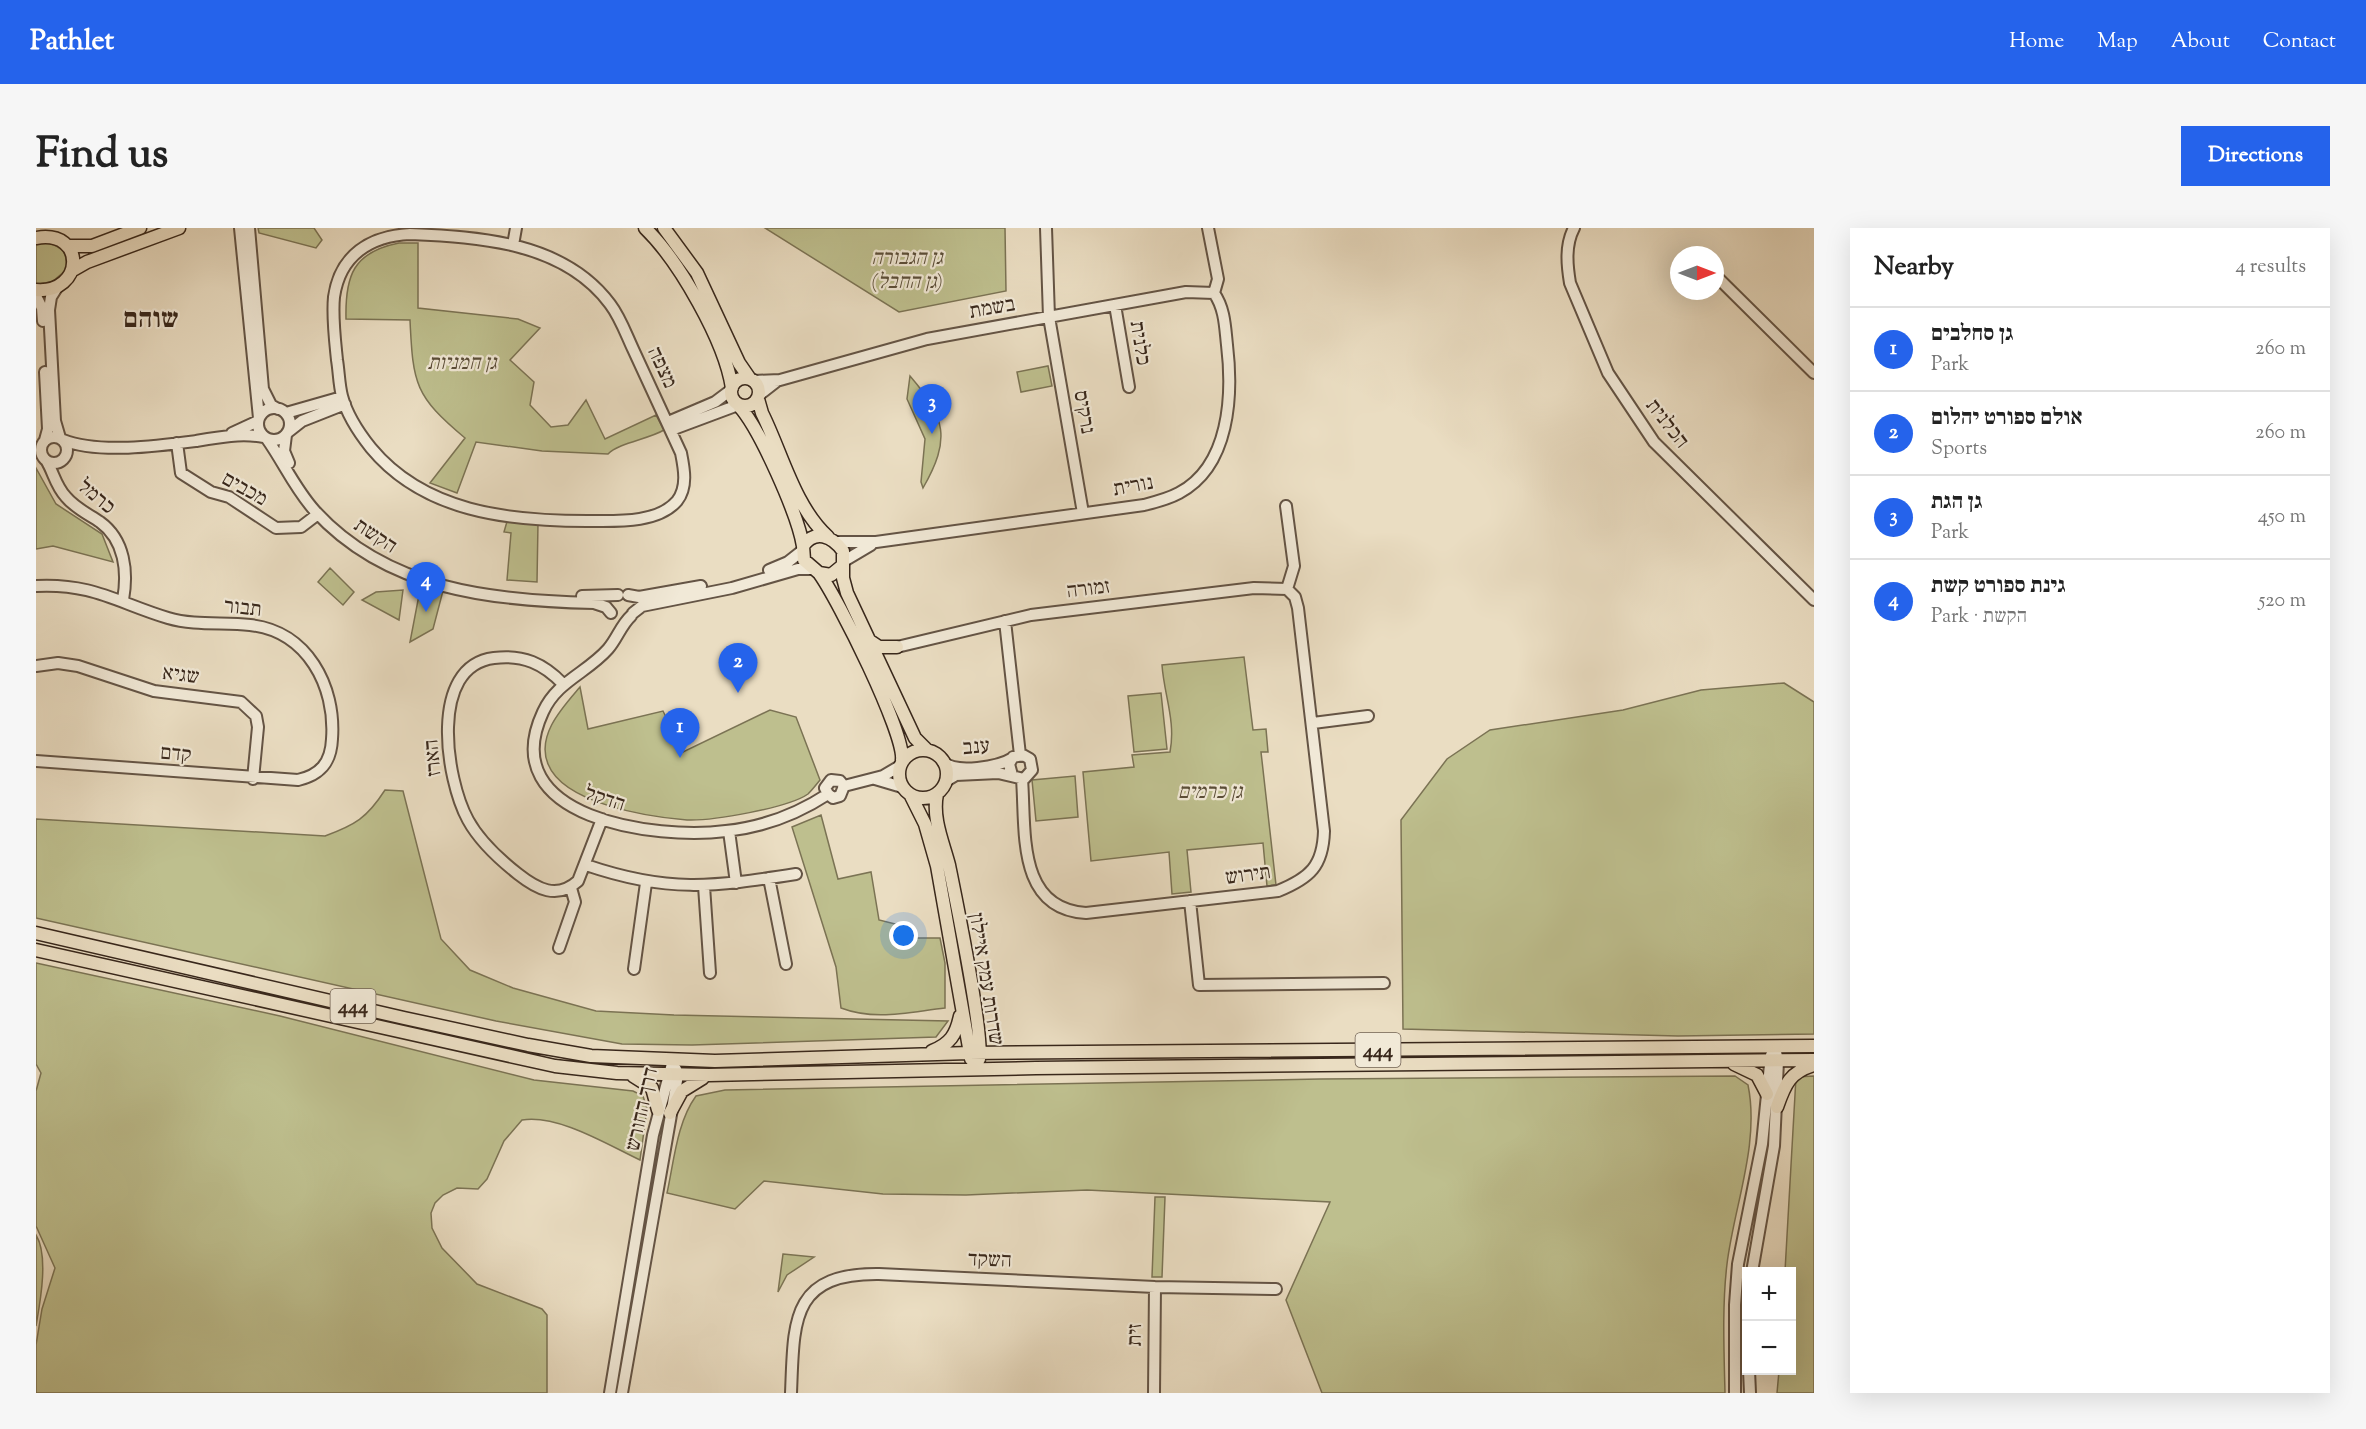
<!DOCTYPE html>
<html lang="en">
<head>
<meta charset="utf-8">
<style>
  body { margin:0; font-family:"Sorts Mill Goudy","Frank Ruhl Libre",serif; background:#f6f6f6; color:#222 }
  .controls { position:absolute; right:18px; bottom:18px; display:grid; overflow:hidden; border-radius:0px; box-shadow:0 6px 24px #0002 }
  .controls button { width:54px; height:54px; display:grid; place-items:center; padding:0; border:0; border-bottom:2px solid #e0e0e0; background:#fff; color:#222; font:30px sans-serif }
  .compass { position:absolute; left:1634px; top:18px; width:54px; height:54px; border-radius:50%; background:#fff; box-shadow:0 6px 24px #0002; rotate:90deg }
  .you { position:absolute; left:868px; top:708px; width:21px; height:21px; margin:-15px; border:4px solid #fff; border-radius:50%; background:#1a73e8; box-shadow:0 0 0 9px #1a73e833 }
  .badge { display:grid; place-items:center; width:39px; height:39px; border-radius:50%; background:#2563eb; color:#fff; font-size:20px; font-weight:700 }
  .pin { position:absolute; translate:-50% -50px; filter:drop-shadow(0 2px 3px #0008) }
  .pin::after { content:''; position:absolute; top:32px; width:21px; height:18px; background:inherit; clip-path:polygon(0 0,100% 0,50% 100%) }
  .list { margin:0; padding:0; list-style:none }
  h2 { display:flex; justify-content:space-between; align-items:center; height:78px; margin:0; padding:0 24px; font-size:26px }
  h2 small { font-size:20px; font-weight:400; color:#767676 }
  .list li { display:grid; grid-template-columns:39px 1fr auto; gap:18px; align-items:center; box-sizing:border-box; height:84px; padding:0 24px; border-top:2px solid #e0e0e0 }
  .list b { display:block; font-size:22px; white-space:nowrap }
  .list p { margin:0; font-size:20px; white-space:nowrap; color:#767676 }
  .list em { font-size:20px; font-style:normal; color:#767676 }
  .map { position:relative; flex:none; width:1778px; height:1165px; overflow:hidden; border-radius:0px }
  header { display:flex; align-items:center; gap:36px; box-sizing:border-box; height:84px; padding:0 30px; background:#2563eb; color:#fff }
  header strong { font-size:28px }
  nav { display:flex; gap:33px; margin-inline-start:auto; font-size:21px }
  .intro { display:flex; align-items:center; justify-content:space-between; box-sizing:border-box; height:144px; padding:0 36px }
  h1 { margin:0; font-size:42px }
  .button { padding:15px 27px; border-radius:0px; background:#2563eb; color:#fff; font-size:21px; font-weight:700 }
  main { display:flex; gap:36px; padding:0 36px }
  aside { flex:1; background:#fff; border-radius:0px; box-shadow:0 6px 24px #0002 }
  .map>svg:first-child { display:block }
</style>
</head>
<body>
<header>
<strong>Pathlet</strong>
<nav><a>Home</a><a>Map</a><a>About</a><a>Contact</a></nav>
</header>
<div class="intro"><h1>Find us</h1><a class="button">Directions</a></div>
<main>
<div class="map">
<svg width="1778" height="1165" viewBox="0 0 1778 1165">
  <rect width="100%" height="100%" fill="#eaddc2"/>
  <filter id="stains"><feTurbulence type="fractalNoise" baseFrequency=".00333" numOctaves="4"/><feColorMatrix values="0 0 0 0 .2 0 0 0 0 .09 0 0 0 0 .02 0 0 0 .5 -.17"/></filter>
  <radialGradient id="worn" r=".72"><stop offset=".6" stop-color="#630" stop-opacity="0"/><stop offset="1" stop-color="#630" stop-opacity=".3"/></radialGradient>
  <path fill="#bebf8e" stroke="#7b7354" stroke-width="1.5" d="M 222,0 L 278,0 L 286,12 L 280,20 L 223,5 Z
    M 729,0 L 969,0 L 970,63 L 863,84 Z
    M 12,15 C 28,19 32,27 30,42 L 16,54 L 0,56 L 0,16 Z
    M 363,15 L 382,15 L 382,80 L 482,91 L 504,100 L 474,132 L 498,154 L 494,177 L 515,199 L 532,197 L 550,172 L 569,211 L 620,187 L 628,202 C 613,211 582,215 572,226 L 506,223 L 440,214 L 421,265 L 394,255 L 429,210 C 379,168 377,157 374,92 L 310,91 C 309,48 317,24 363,15 Z
    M 1012,138 L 1016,158 L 985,164 L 981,144 Z
    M 874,148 C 910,190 915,211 887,260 L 885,254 L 889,211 L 871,171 Z
    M 0,240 L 20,276 L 66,306 L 77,334 L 17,318 L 0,321 Z
    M 472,290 L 502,295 L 501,354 L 471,352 L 475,305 L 468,304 Z
    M 294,340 L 318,364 L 307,377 L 282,354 Z
    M 389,354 L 408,359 L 397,401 L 374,414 L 383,367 Z
    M 367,362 L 363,392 L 326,372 L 340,364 Z
    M 1208,429 L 1217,502 L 1230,501 L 1232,524 L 1225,524 L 1240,657 L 1231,658 L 1227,615 L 1151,622 L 1155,664 L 1136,666 L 1133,624 L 1055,633 L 1047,544 L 1098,539 L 1096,527 L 1134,524 C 1140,493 1128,467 1126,437 Z
    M 1748,455 L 1778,474 L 1778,806 L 1642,808 L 1367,801 L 1365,592 L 1411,531 L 1454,502 L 1587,482 L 1665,462 Z
    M 544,459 L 552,501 L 627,483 L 647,524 L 734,482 L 760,489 L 784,552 C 780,557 776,562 772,566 C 752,580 676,593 651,592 C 613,589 528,576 512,536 C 500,507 527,479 544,459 Z
    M 1125,465 L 1131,521 L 1098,524 L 1092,468 Z
    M 1039,548 L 1042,589 L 1000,593 L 996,552 Z
    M 349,562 L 367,563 L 405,711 L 434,742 L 477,760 L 560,783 L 638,787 L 912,793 L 900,809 L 656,817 L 586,816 L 460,793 L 0,690 L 0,591 L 289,608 C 319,597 331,590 349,562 Z
    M 785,587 L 802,651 L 835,644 L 843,692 L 863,697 L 878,710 L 904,710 L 909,735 L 909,780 C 873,784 839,793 805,780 L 800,739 L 756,599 Z
    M 0,735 L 244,788 L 498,852 L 597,863 L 607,868 L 611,881 L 604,932 C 572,917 522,886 486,892 L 468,913 L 451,951 L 442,961 L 421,960 L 407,967 L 399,975 L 395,985 L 396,1000 L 406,1020 L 441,1056 L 506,1081 L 511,1087 L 511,1165 L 0,1165 L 0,1117 L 6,1081 L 19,1040 L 0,998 L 0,863 L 5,845 L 0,836 Z
    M 1699,848 L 1712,857 C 1724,916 1698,978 1691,1036 C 1686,1078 1688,1122 1689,1165 L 1286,1165 L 1250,1072 L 1294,974 L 1051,962 L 930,967 L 847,966 L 728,953 L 699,981 L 631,965 C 638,933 641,894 660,868 L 689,862 L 1284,851 Z
    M 1778,848 L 1778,1165 L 1741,1165 L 1743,1143 L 1756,1142 L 1756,1044 L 1749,1043 L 1760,849 Z
    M 1119,969 L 1129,969 L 1126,1049 L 1116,1049 Z
    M 0,1007 C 13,1028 4,1075 0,1098 Z
    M 747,1026 L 778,1029 L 751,1047 L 742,1064 Z"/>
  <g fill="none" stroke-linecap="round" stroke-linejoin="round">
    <g stroke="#645445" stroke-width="14">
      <path id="minor" d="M 204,0 L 223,190
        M 213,0 L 227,161 L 235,177 L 242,181
        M 1010,0 L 1013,89 L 1047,285
        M 1172,0 L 1182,51 L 1178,65
        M 1538,0 C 1529,17 1531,37 1534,55 L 1572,145 L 1618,214 L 1778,372
        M 374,6 C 444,9 528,14 574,76 C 584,89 590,106 597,121 C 613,155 629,190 645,225 C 648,240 652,259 641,273 C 621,296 579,293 551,293 C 472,293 388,284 335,220 C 323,205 311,187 306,168 C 303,157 303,144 301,132 C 299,112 296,89 298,69 C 304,27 334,8 374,6 Z
        M 477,17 L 480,0
        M 1679,47 L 1778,145
        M 22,58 L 15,69 L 13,82 L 19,193 L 24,210
        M 0,68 L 6,80 L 7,93
        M 1079,77 L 1093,159
        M 717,153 L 744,152 L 891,111 L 1150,64 L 1178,65
        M 723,167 L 741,153
        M222 196a16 16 0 1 1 32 0a16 16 0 1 1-32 0Z
        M 250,185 L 306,169
        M 632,194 L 679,174 L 695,162
        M 635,202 L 702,177
        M 252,204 L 266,193 L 309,176
        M 196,205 L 222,193
        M 250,207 L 248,223 L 253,235
        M5 222a13 13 0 1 1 26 0a13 13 0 1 1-26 0Z
        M 231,211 C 248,235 259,261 279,283 C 351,362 457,373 558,375 L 570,379 L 575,385
        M 9,212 L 12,201 L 9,144
        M 27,212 C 62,226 122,218 160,213 C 183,209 205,205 228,209
        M 141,215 L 145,245 L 175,264 L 193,269 L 240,300 L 265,299 L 282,286
        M 10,232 C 18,245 19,257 30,269 C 39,280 52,286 64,294 C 89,312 92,344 87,372
        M 799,314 L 840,314 L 1108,277 C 1120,274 1132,271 1143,265 C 1194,238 1197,167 1191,117 C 1189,99 1189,81 1178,65
        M 808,333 L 835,317
        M 733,342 L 752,334 L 766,323
        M 0,358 C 57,355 82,375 132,390 C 159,398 187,394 214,397 C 271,403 300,458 296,511 C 295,535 284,547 262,552 L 0,533
        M 592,367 L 603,369 L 665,358
        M 546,368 L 582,367
        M 597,385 L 606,378 L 696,360 L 762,341 L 777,341
        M 595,388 C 585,397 581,411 572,421 C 551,445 521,453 507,484 C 457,591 621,612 690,603 C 727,599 760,587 792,566
        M 969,393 L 984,527
        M 861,419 L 995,387 L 1218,360 L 1251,361
        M 0,438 L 22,435 L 42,438 L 118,463 L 205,474 L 220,488 L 222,499 L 217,551
        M 527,456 C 508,436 487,426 458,430 C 392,438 410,552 432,592 C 444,614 463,631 482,646 C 501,661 521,672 542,653 L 566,591
        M 1277,495 L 1332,488
        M 907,534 C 920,546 963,539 977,530
        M 839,551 L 866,559
        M 986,551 C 990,602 980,681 1050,685 L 1242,663 C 1274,650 1287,638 1288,603 L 1262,380 L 1259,369 L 1251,361 L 1258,338 L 1250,278
        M 910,553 L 920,547 L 962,545 L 988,551 L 996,542 L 994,531 L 987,527 L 977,529 L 973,536 L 976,547
        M 808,558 L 847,548 L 864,538
        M 792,566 L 789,560 L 795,552 L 804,553 L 808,558
        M 792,566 L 797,570 L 804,568 L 808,558
        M 693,603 L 700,655
        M 550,637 C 632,665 676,659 760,646
        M 733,650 L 750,736
        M 668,658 L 674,745
        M 1154,673 L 1163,757 L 1348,755
        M 523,720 L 539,674 L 535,660
        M 598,741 L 610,655
        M 1716,1044 L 1738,918 L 1742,833 L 1740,824
        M 1713,1142 L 1714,1165
        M 574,1165 L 617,907 L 637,832
        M 586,1165 L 642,847 L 640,841
        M 755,1165 C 758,1094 754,1045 843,1046 L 1119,1059 L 1240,1061
        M 1118,1165 L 1119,1059
        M 1699,1165 L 1699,1077 L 1702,1036 L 1726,916 L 1735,827"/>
    </g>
    <g stroke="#38271b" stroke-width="15">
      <path id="major" d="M 609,0 C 643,33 689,113 696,160
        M 628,0 L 661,45 L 703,135 L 714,151
        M 0,10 C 51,1 48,66 0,62
        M 32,18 L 56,18 L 104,0
        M 37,42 L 51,34 L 143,0
        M695 164a14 14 0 1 1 28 0a14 14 0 1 1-28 0Z
        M 722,171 L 726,185 C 746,225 758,278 792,309
        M 703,178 C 724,201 762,287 767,318
        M 806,338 L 795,347 L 783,345 L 768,332 L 767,318 C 779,301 796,308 807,323 L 807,350 L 811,365 L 879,510 L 891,522
        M 783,345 C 802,371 869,505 866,532
        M 834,413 L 843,419 L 861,419
        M863 546a24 24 0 1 1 48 0a24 24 0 1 1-48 0Z
        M 901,566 C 896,590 907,614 913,637 C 919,667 949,811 943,831
        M 875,568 L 889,596 L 901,638 L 935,831
        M 0,705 L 368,790 L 492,817 L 555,828 L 679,833 L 933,825 L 1778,818
        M 0,722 L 519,838 L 581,845 L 673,847 L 1000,840 L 1778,832
        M 896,823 C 914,816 920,807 924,788
        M 1698,836 L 1721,847 L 1731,866
        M 597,848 L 616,860 L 622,882
        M 1741,879 C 1749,856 1754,844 1778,837
        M 634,885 L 646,863 L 667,850"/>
    </g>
    <use href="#minor" stroke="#f1e9d7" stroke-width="10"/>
    <use href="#major" stroke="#eaddc2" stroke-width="12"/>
  </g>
  <g text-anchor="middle" stroke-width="4.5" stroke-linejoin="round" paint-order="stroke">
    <g fill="#f1e9d7" stroke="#706153" stroke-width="1.5">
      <rect x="294.5" y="761" width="45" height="34" rx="4.5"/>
      <rect x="1319.5" y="805" width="45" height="34" rx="4.5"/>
    </g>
    <g font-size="20" font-weight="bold" fill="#38271b">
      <text x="317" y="785">444</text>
      <text x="1342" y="829">444</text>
    </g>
    <g font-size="21" font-style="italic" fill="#5a4d38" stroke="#f1e9d7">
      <text x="871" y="36">גן הגבורה<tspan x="871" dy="24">(גן החבל)</tspan></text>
      <text x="426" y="141">גן חמניות</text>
      <text x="1174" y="570">גן כרמים</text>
    </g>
    <g font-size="21" fill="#38271b" stroke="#f1e9d7">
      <text transform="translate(956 79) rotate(-10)" y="7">בשמת</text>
      <text transform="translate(1105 115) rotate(81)" y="7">כלנית</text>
      <text transform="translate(627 139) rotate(65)" y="7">מצפה</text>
      <text transform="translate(1049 184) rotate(80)" y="7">נרקיס</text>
      <text transform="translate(1632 195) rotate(52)" y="7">הכלנית</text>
      <text transform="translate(1097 257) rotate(-10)" y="7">נורית</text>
      <text transform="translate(209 260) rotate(29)" y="7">מכבים</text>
      <text transform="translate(61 268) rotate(40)" y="7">כרמל</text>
      <text transform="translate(340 307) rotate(33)" y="7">הקשת</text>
      <text transform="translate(1052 360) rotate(-7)" y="7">זמורה</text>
      <text transform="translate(207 379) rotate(6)" y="7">תבור</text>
      <text transform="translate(145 446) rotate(7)" y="7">שגיא</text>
      <text transform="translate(940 518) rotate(-5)" y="7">ענב</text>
      <text transform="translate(140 525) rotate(5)" y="7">קדם</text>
      <text transform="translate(396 530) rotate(-95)" y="7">הארז</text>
      <text transform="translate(569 570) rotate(18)" y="7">הדקל</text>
      <text transform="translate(1212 646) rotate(-8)" y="7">תירוש</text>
      <text transform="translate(951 751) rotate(81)" y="7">שדרות עמק איילון</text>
      <text transform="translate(605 881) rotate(-77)" y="7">דרך החורש</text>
      <text transform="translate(954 1031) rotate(2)" y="7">השקד</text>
      <text transform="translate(1098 1107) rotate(-89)" y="7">זית</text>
    </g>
    <g font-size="27" font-weight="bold" fill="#38271b" stroke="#f1e9d7">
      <text x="115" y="99">שוהם</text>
    </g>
  </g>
  <rect width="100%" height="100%" filter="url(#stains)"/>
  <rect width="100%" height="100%" fill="url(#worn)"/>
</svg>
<div class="controls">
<button>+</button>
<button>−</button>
</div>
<svg class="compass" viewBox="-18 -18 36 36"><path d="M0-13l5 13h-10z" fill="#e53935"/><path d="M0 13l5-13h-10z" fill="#767676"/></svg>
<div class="you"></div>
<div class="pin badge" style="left:644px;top:530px">1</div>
<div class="pin badge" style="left:702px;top:465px">2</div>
<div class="pin badge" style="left:896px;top:206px">3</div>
<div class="pin badge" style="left:390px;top:384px">4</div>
</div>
<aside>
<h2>Nearby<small>4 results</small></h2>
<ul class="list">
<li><span class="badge">1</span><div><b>גן סחלבים</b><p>Park</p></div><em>260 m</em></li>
<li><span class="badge">2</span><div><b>אולם ספורט יהלום</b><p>Sports</p></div><em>260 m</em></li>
<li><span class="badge">3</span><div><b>גן הגת</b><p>Park</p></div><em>450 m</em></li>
<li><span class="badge">4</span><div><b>גינת ספורט קשת</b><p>Park · הקשת</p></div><em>520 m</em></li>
</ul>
</aside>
</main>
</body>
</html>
